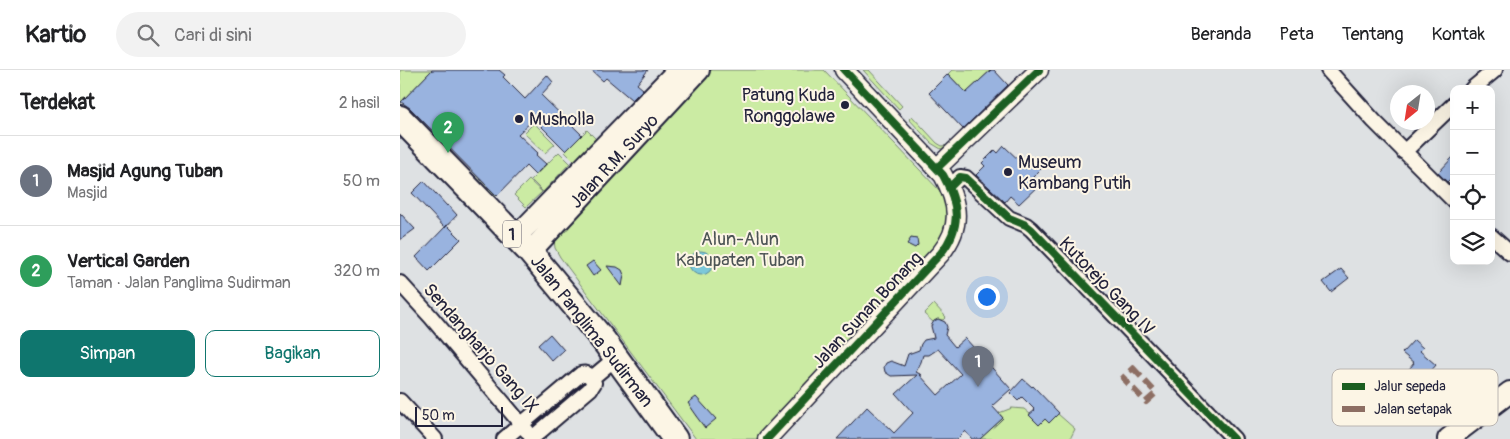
<!DOCTYPE html>
<html lang="id">
<head>
<meta charset="utf-8">
<style>
  body { margin:0; font-family:Pangolin,sans-serif; background:#f2f2f2; color:#202124 }
  .controls { position:absolute; right:15px; top:15px; display:grid; overflow:hidden; border-radius:10px; box-shadow:0 5px 20px #0002 }
  .controls button { width:45px; height:45px; display:grid; place-items:center; padding:0; border:0; border-bottom:1px solid #e0e0e0; background:#fff; color:#202124; font:25px sans-serif }
  .compass { position:absolute; left:990px; top:15px; width:45px; height:45px; border-radius:50%; background:#fff; box-shadow:0 5px 20px #0002; rotate:210deg }
  .scale { position:absolute; left:15px; bottom:12px; width:88px; box-sizing:border-box; padding-left:5px; border:2px solid #22223b; border-top:0; font-size:14px; line-height:18px; white-space:nowrap; color:#22223b; -webkit-text-stroke:4px #fcf5e5; paint-order:stroke }
  .you { position:absolute; left:586px; top:226px; width:18px; height:18px; margin:-12px; border:4px solid #fff; border-radius:50%; background:#1a73e8; box-shadow:0 0 0 8px #1a73e833 }
  .badge { display:grid; place-items:center; width:32px; height:32px; border-radius:50%; background:#0f766e; color:#fff; font-size:16px; font-weight:700 }
  .pin { position:absolute; translate:-50% -41px; filter:drop-shadow(0 1px 2px #0008) }
  .pin::after { content:''; position:absolute; top:26px; width:18px; height:15px; background:inherit; clip-path:polygon(0 0,100% 0,50% 100%) }
  .list { margin:0; padding:0; list-style:none }
  h2 { display:flex; justify-content:space-between; align-items:center; height:65px; margin:0; padding:0 20px; font-size:21px }
  h2 small { font-size:16px; font-weight:400; color:#757577 }
  .list li { display:grid; grid-template-columns:32px 1fr auto; gap:15px; align-items:center; box-sizing:border-box; height:90px; padding:0 20px; border-top:1px solid #e0e0e0 }
  .list b { display:block; font-size:19px; white-space:nowrap }
  .list p { margin:0; font-size:16px; white-space:nowrap; color:#757577 }
  .list em { font-size:16px; font-style:normal; color:#757577 }
  .actions { display:flex; gap:10px; padding:15px 20px }
  .actions a { flex:1; padding:11px 0; border:1px solid #0f766e; border-radius:10px; text-align:center; font-size:18px; color:#0f766e }
  .actions .main { background:#0f766e; color:#fff }
  .icon { flex:none; width:28px; height:28px; fill:none; stroke:currentColor; stroke-width:2; stroke-linecap:round; stroke-linejoin:round }
  .map { position:relative; flex:none; width:1110px; height:369px; overflow:hidden }
  header { display:flex; align-items:center; gap:30px; box-sizing:border-box; height:70px; padding:0 25px; background:#fff; border-bottom:1px solid #e0e0e0 }
  header strong { font-size:24px }
  nav { display:flex; gap:28px; margin-inline-start:auto; font-size:18px }
  .search { width:350px; height:45px; background:#f2f2f2; display:flex; align-items:center; gap:12px; box-sizing:border-box; padding:0 18px; border-radius:28px; color:#757577; font-size:19px }
  main { display:flex }
  aside { flex:1; background:#fff }
  .map>svg:first-child { display:block }
</style>
</head>
<body>
<header>
<strong>Kartio</strong>
<div class="search"><svg class="icon" aria-label="search" viewBox="0 0 24 24"><circle cx="10" cy="10" r="6"/><path d="M15 15l6 6"/></svg>Cari di sini</div>
<nav><a>Beranda</a><a>Peta</a><a>Tentang</a><a>Kontak</a></nav>
</header>
<main>
<aside>
<h2>Terdekat<small>2 hasil</small></h2>
<ul class="list">
<li><span class="badge" style="background:#6b7280">1</span><div><b>Masjid Agung Tuban</b><p>Masjid</p></div><em>50 m</em></li>
<li><span class="badge" style="background:#2e9e5b">2</span><div><b>Vertical Garden</b><p>Taman · Jalan Panglima Sudirman</p></div><em>320 m</em></li>
</ul>
<div class="actions"><a class="main">Simpan</a><a>Bagikan</a></div>
</aside>
<div class="map">
<svg width="1110" height="369" viewBox="0 0 1110 369">
  <rect width="100%" height="100%" fill="#dee1e3"/>
  <filter id="ink" filterUnits="userSpaceOnUse"><feTurbulence type="fractalNoise" baseFrequency=".02" numOctaves="2"/><feDisplacementMap in="SourceGraphic" scale="10" xChannelSelector="R" yChannelSelector="G"/><feConvolveMatrix kernelMatrix="1 2 1 2 8 2 1 2 1" color-interpolation-filters="sRGB"/></filter>
  <g filter="url(#ink)">
    <path fill="#cbeba3" stroke="#76866f" d="M 0,0 L 32,0 L 0,33 L 96,126 L 93,130 L 0,39 Z
      M 309,0 L 424,0 L 542,123 L 548,134 L 547,167 L 362,369 L 296,369 L 160,187 L 155,178 L 154,170 L 166,151 Z
      M 463,0 L 469,0 L 502,36 L 499,39 Z
      M 552,0 L 591,0 L 566,23 L 548,4 Z
      M 512,46 L 537,73 L 542,76 L 549,75 L 541,79 L 531,73 L 509,49 Z
      M 134,53 L 155,74 L 145,83 L 124,63 Z
      M 187,60 L 196,69 L 174,91 L 165,82 Z
      M 159,82 L 170,93 L 143,122 L 131,110 Z
      M 129,110 L 142,122 L 126,137 L 114,125 Z
      M 534,234 L 546,247 L 543,250 L 538,249 L 533,252 L 524,244 Z
      M 612,338 L 624,339 L 630,344 L 629,345 L 639,355 L 645,349 L 649,353 L 658,344 L 675,359 L 670,369 L 580,369 L 603,348 L 599,343 Z"/>
    <path fill="#7bc8d9" stroke="#57869a" d="M289 193a12 12 0 1 1 24 0a12 12 0 1 1-24 0Z"/>
    <path fill="#99b3df" stroke="#22223b" fill-rule="evenodd" d="M 32,0 L 99,0 L 105,5 L 103,7 L 125,29 L 147,5 L 153,12 L 141,25 L 182,65 L 166,81 L 134,49 L 118,64 L 138,83 L 136,85 L 146,94 L 135,105 L 126,96 L 97,126 L 10,38 L 1,32 Z
      M 191,0 L 248,0 L 237,14 L 243,19 L 232,30 L 206,8 L 203,11 Z
      M 591,0 L 594,0 L 608,15 L 563,59 L 529,23 L 548,4 L 566,23 Z
      M 604,76 L 624,95 L 631,89 L 641,99 L 633,107 L 640,114 L 619,134 L 610,126 L 605,132 L 576,105 L 585,96 L 582,93 L 595,80 L 598,83 Z
      M 1054,86 L 1054,105 L 1047,112 L 1038,103 Z
      M 24,111 L 47,136 L 48,135 L 57,145 L 45,158 L 12,123 Z
      M 0,143 L 15,159 L 0,170 Z
      M 47,155 L 61,169 L 29,201 L 16,187 Z
      M 511,168 L 517,169 L 518,175 L 515,178 L 507,174 Z
      M 193,191 L 201,200 L 193,206 L 186,196 Z
      M 207,196 L 217,197 L 222,200 L 224,205 L 222,216 Z
      M 941,199 L 949,208 L 931,222 L 923,212 Z
      M 538,249 L 545,252 L 547,257 L 545,265 L 555,277 L 565,268 L 611,319 L 592,336 L 603,348 L 580,369 L 572,369 L 565,361 L 557,369 L 437,369 L 467,337 L 494,363 L 513,343 L 496,324 L 517,305 L 491,306 L 485,302 L 484,297 L 486,293 L 491,291 L 504,296 L 508,284 L 519,280 L 521,274 L 524,270 L 534,268 L 531,256 L 534,251 ZM 538,279 L 561,304 L 538,325 L 520,305 L 522,305 L 516,302 L 521,292 L 523,285 L 529,285 Z
      M 150,264 L 164,280 L 152,291 L 138,275 Z
      M 1014,270 L 1023,278 L 1020,281 L 1036,295 L 1020,314 L 1006,303 L 1014,293 L 1002,283 Z
      M 623,309 L 632,317 L 633,316 L 659,343 L 649,353 L 645,349 L 639,355 L 629,345 L 635,340 L 622,327 L 618,331 L 610,323 Z
      M 296,327 L 316,349 L 305,358 L 296,346 L 297,346 L 288,333 Z"/>
    <g fill="none" stroke-linecap="round" stroke-linejoin="round">
      <g stroke="#22223b" stroke-width="18">
        <path id="minor" d="M 928,0 L 974,51 L 1054,131
          M 1072,19 L 1095,0
          M 1004,82 L 1054,34
          M 549,118 L 560,107 L 566,108 L 609,148 L 626,155 L 631,159 L 834,369
          M 1091,166 L 1110,183
          M 0,213 L 31,247 L 127,361
          M 192,308 L 217,287
          M 0,331 L 35,369
          M 104,369 L 181,304 C 188,302 192,307 194,313 L 190,319 L 131,369"/>
      </g>
      <g stroke="#22223b" stroke-width="21">
        <path id="tertiary" d="M 537,98 L 639,0
          M 367,369 L 541,183 C 562,157 559,134 543,105 L 444,0"/>
      </g>
      <g stroke="#22223b" stroke-width="24">
        <path id="secondary" d="M 116,167 L 278,0
          M 130,182 L 299,0
          M 1048,369 L 1110,322"/>
      </g>
      <g stroke="#22223b" stroke-width="28">
        <path id="trunk" d="M 0,48 L 130,182 L 204,271 L 275,369"/>
      </g>
      <use href="#minor" stroke="#fcf5e5" stroke-width="14"/>
      <use href="#tertiary" stroke="#fcf5e5" stroke-width="18"/>
      <use href="#secondary" stroke="#fcf5e5" stroke-width="20"/>
      <use href="#trunk" stroke="#fcf5e5" stroke-width="24"/>
      <path stroke="#8d6e63" stroke-width="6" stroke-dasharray="12 6" stroke-linecap="butt" d="M 733,298 L 756,323 L 746,332 L 723,308 Z"/>
      <g stroke="#fcf5e5" stroke-width="11">
        <path id="cycleway" d="M 537,98 L 639,0
          M 549,118 L 560,107 L 566,108 L 609,148 L 626,155 L 631,159 L 834,369
          M 367,369 L 541,183 C 562,157 559,134 543,105 L 444,0"/>
      </g>
      <use href="#cycleway" stroke="#1b5e20" stroke-width="8"/>
    </g>
  </g>
  <g fill="#22223b" stroke="#fcf5e5" stroke-width="2">
    <circle cx="445" cy="35" r="5"/>
    <circle cx="119" cy="49" r="5"/>
    <circle cx="608" cy="102" r="5"/>
  </g>
  <g text-anchor="middle" stroke-width="4" stroke-linejoin="round" paint-order="stroke">
    <rect fill="#fcf5e5" stroke="#63616e" stroke-width="1" x="103" y="150.5" width="18" height="27" rx="4"/>
    <g font-size="16" font-weight="bold" fill="#22223b">
      <text x="112" y="170">1</text>
    </g>
    <g font-size="18" fill="#22223b" stroke="#fcf5e5" text-anchor="start">
      <text x="435" y="31" text-anchor="end">Patung Kuda<tspan x="435" dy="21">Ronggolawe</tspan></text>
      <text x="129" y="55">Musholla</text>
      <text x="618" y="98">Museum<tspan x="618" dy="21">Kambang Putih</tspan></text>
    </g>
    <g font-size="18" fill="#22223b" stroke="#fcf5e5">
      <text transform="translate(214 91) rotate(-47)" y="6">Jalan R.M. Suryo</text>
      <text transform="translate(707 216) rotate(46)" y="6">Kutorejo Gang IV</text>
      <text transform="translate(467 240) rotate(-47)" y="6">Jalan Sunan Bonang</text>
      <text transform="translate(192 261) rotate(52)" y="6">Jalan Panglima Sudirman</text>
      <text transform="translate(81 278) rotate(49)" y="6">Sendangharjo Gang IX</text>
    </g>
    <g font-size="18" fill="#4c5455" stroke="#fcf5e5">
      <text x="340" y="175">Alun-Alun<tspan x="340" dy="21">Kabupaten Tuban</tspan></text>
    </g>
  </g>
  <rect x="932" y="299" width="166" height="57" rx="8" fill="#fcf5e5" stroke="#bbb6b2" stroke-width="1"/>
  <rect x="942" y="313" width="23" height="7" fill="#1b5e20"/>
  <rect x="942" y="336" width="23" height="6" fill="#8d6e63"/>
  <g font-size="14" fill="#22223b">
    <text x="974" y="321">Jalur sepeda</text>
    <text x="974" y="344">Jalan setapak</text>
  </g>
</svg>
<div class="controls">
<button>+</button>
<button>−</button>
<button><svg class="icon" aria-label="locate" viewBox="0 0 24 24"><circle cx="12" cy="12" r="6"/><path d="M12 2v4M12 18v4M2 12h4M18 12h4"/></svg></button>
<button><svg class="icon" aria-label="layers" viewBox="0 0 24 24"><path d="M12 4l9 5-9 5-9-5zM3 14l9 5 9-5"/></svg></button>
</div>
<svg class="compass" viewBox="-18 -18 36 36"><path d="M0-13l5 13h-10z" fill="#e53935"/><path d="M0 13l5-13h-10z" fill="#757577"/></svg>
<div class="scale">50 m</div>
<div class="you"></div>
<div class="pin badge" style="left:578px;top:317px;background:#6b7280">1</div>
<div class="pin badge" style="left:48px;top:83px;background:#2e9e5b">2</div>
</div>
</main>
</body>
</html>
